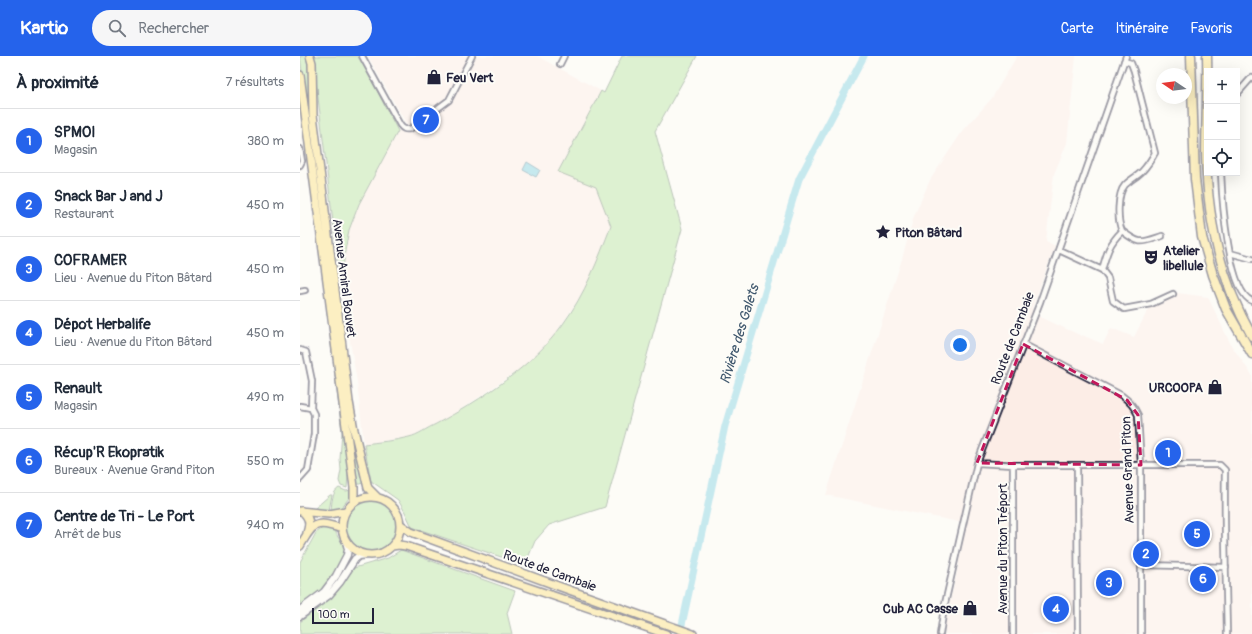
<!DOCTYPE html>
<html lang="fr">
<head>
<meta charset="utf-8">
<style>
  body { margin:0; font-family:Pangolin,sans-serif; background:#f6f6f7; color:#1f2937 }
  .controls { position:absolute; right:12px; top:12px; display:grid; overflow:hidden; border-radius:0px; box-shadow:0 4px 16px #0002 }
  .controls button { width:36px; height:36px; display:grid; place-items:center; padding:0; border:0; border-bottom:1px solid #e0e1e3; background:#fff; color:#1f2937; font:20px sans-serif }
  .compass { position:absolute; left:856px; top:12px; width:36px; height:36px; border-radius:50%; background:#fff; box-shadow:0 4px 16px #0002; rotate:283deg }
  .scale { position:absolute; left:12px; bottom:10px; width:62px; box-sizing:border-box; padding-left:4px; border:2px solid #22223b; border-top:0; font-size:11px; line-height:14px; white-space:nowrap; color:#22223b; -webkit-text-stroke:3px #fdfcf7; paint-order:stroke }
  .you { position:absolute; left:660px; top:289px; width:14px; height:14px; margin:-10px; border:3px solid #fff; border-radius:50%; background:#1a73e8; box-shadow:0 0 0 6px #1a73e833 }
  .badge { display:grid; place-items:center; width:26px; height:26px; border-radius:50%; background:#2563eb; color:#fff; font-size:13px; font-weight:700 }
  .pin { position:absolute; translate:-50% -50%; border:2px solid #fff; box-shadow:0 1px 4px #0006 }
  .list { margin:0; padding:0; list-style:none }
  h2 { display:flex; justify-content:space-between; align-items:center; height:52px; margin:0; padding:0 16px; font-size:17px }
  h2 small { font-size:13px; font-weight:400; color:#747a83 }
  .list li { display:grid; grid-template-columns:26px 1fr auto; gap:12px; align-items:center; box-sizing:border-box; height:64px; padding:0 16px; border-top:1px solid #e0e1e3 }
  .list b { display:block; font-size:15px; white-space:nowrap }
  .list p { margin:0; font-size:13px; white-space:nowrap; color:#747a83 }
  .list em { font-size:13px; font-style:normal; color:#747a83 }
  .icon { flex:none; width:22px; height:22px; fill:none; stroke:currentColor; stroke-width:2; stroke-linecap:round; stroke-linejoin:round }
  .map { position:relative; flex:none; width:952px; height:578px; overflow:hidden }
  header { display:flex; align-items:center; gap:24px; box-sizing:border-box; height:56px; padding:0 20px; background:#2563eb; color:#fff }
  header strong { font-size:19px }
  nav { display:flex; gap:22px; margin-inline-start:auto; font-size:14px }
  .search { width:280px; height:36px; background:#f6f6f7; display:flex; align-items:center; gap:10px; box-sizing:border-box; padding:0 14px; border-radius:22px; color:#747a83; font-size:15px }
  main { display:flex }
  aside { flex:1; background:#fff }
  .map>svg:first-child { display:block }
</style>
</head>
<body>
<header>
<strong>Kartio</strong>
<div class="search"><svg class="icon" aria-label="search" viewBox="0 0 24 24"><circle cx="10" cy="10" r="6"/><path d="M15 15l6 6"/></svg>Rechercher</div>
<nav><a>Carte</a><a>Itinéraire</a><a>Favoris</a></nav>
</header>
<main>
<aside>
<h2>À proximité<small>7 résultats</small></h2>
<ul class="list">
<li><span class="badge">1</span><div><b>SPMOI</b><p>Magasin</p></div><em>380 m</em></li>
<li><span class="badge">2</span><div><b>Snack Bar J and J</b><p>Restaurant</p></div><em>450 m</em></li>
<li><span class="badge">3</span><div><b>COFRAMER</b><p>Lieu · Avenue du Piton Bâtard</p></div><em>450 m</em></li>
<li><span class="badge">4</span><div><b>Dépot Herbalife</b><p>Lieu · Avenue du Piton Bâtard</p></div><em>450 m</em></li>
<li><span class="badge">5</span><div><b>Renault</b><p>Magasin</p></div><em>490 m</em></li>
<li><span class="badge">6</span><div><b>Récup'R Ekopratik</b><p>Bureaux · Avenue Grand Piton</p></div><em>550 m</em></li>
<li><span class="badge">7</span><div><b>Centre de Tri - Le Port</b><p>Arrêt de bus</p></div><em>940 m</em></li>
</ul>
</aside>
<div class="map">
<svg width="952" height="578" viewBox="0 0 952 578">
  <rect width="100%" height="100%" fill="#fdfcf7"/>
  <filter id="ink" filterUnits="userSpaceOnUse"><feTurbulence type="fractalNoise" baseFrequency=".025" numOctaves="2"/><feDisplacementMap in="SourceGraphic" scale="8" xChannelSelector="R" yChannelSelector="G"/><feConvolveMatrix kernelMatrix="1 2 1 2 8 2 1 2 1" color-interpolation-filters="sRGB"/></filter>
  <g filter="url(#ink)">
    <path fill="#fcede6" d="M 68,0 L 237,0 L 301,35 L 258,115 L 296,131 L 311,170 L 292,218 L 278,244 L 252,283 L 224,310 L 184,338 L 147,362 L 110,381 L 64,388 L 57,326 L 41,232 L 45,195 L 49,174 L 59,148 L 98,75 L 107,69 Z
      M 717,0 L 776,0 L 767,87 L 754,118 L 746,185 L 755,190 L 732,252 L 740,261 L 782,280 L 782,279 L 803,288 L 811,272 L 834,281 L 849,252 L 863,247 L 864,244 L 877,237 L 908,241 L 931,289 L 952,319 L 952,578 L 645,578 L 646,563 L 658,512 L 667,465 L 659,466 L 526,439 L 602,203 L 614,160 L 630,124 L 662,76 L 692,42 Z"/>
    <path fill="#b7e4a3" stroke="#6c836f" d="M 0,0 L 8,0 L 48,359 L 63,427 L 56,429 Z
      M 13,0 L 59,0 L 98,75 L 59,148 L 49,174 L 45,195 L 41,232 Z
      M 322,0 L 397,0 L 355,75 L 382,173 L 305,451 L 249,469 L 235,485 L 225,509 L 112,471 L 105,456 L 98,444 L 71,425 L 64,388 C 78,386 94,385 109,381 C 118,379 127,372 136,368 C 181,344 234,309 263,268 C 285,238 298,204 311,170 L 296,131 L 258,116 L 301,35 L 304,37 Z
      M 2,56 L 49,416 L 48,417 L 47,432 L 41,430 L 39,425 L 41,414 L 40,403 L 42,376 Z
      M 39,432 L 46,435 L 52,434 L 50,441 L 39,454 L 31,454 C 32,446 32,436 39,432 Z
      M 30,439 L 32,439 L 29,454 L 14,453 Z
      M43 470a27 27 0 1 1 54 0a27 27 0 1 1-54 0Z
      M 25,472 C 40,475 33,475 40,484 C 42,487 44,489 45,492 C 47,502 29,526 22,533 C 16,539 7,545 0,550 L 0,506 L 16,477 L 21,473 Z
      M 101,494 L 215,535 L 207,557 L 212,578 L 0,578 L 0,566 L 25,547 L 37,536 L 54,512 L 88,502 Z"/>
    <path fill="#84d2e2" stroke="#5d8c9f" d="M 227,106 L 240,114 L 236,121 L 223,114 Z"/>
    <g fill="none" stroke-linecap="round" stroke-linejoin="round">
      <path stroke="#84d2e2" stroke-width="7" d="M 380,578 L 425,370 L 499,123 L 564,0"/>
      <g stroke="#22223b" stroke-width="8">
        <path id="minor" d="M 62,0 L 100,69 C 103,73 105,74 110,73 L 149,44 L 172,0
          M 260,8 L 264,0
          M 937,38 L 952,21
          M 0,93 L 2,105 L 0,109
          M 921,117 C 922,141 928,236 952,245
          M 822,175 C 840,189 841,187 862,180
          M 759,194 L 802,214 L 808,222 L 813,245 L 824,253 L 851,248 L 873,238
          M 930,197 L 952,203
          M 802,214 C 807,196 809,188 822,175 C 817,164 817,138 825,129 C 829,125 834,122 838,119 C 846,113 850,105 855,97 L 834,15 L 831,7 L 824,5
          M 0,235 L 5,234
          M 723,288 L 821,339 C 828,344 834,350 838,359 L 841,409 L 841,578
          M 0,294 L 6,296 L 12,325 L 11,352 L 14,358 L 14,378 L 8,414 L 0,423
          M 0,350 L 11,352
          M 677,407 L 713,409 L 920,409 L 925,414 C 924,468 926,523 927,578
          M 713,409 L 713,578
          M 777,409 L 778,578
          M 841,509 L 926,511
          M 640,578 L 644,552 L 677,407 L 740,246 L 826,0"/>
      </g>
      <g stroke="#22223b" stroke-width="9">
        <path id="secondary" d="M 0,554 L 24,536 L 36,520 L 47,499 L 48,493 L 46,486
          M 0,560 L 29,539 L 40,526 L 55,503 L 59,500 L 68,499"/>
      </g>
      <g stroke="#22223b" stroke-width="10">
        <path id="primary" d="M 10,0 L 12,7 L 13,59 L 49,346 L 54,374 L 68,432 L 77,441
          M 0,19 L 54,431 L 54,446
          M42 470a29 29 0 1 1 58 0a29 29 0 1 1-58 0Z
          M 0,455 L 29,458 L 46,455
          M 2,455 C 10,462 10,468 7,477
          M 100,468 L 111,476 L 258,530 L 393,578
          M 0,490 C 13,468 15,463 42,473
          M 92,490 L 99,489 L 106,490 L 366,578"/>
      </g>
      <g stroke="#22223b" stroke-width="11">
        <path id="trunk" d="M 891,0 L 895,123 L 902,181 L 913,219 L 926,253 L 952,298
          M 907,0 C 908,32 906,65 906,98 C 907,162 920,224 952,280"/>
      </g>
      <use href="#minor" stroke="#fdfcf7" stroke-width="4.5"/>
      <use href="#secondary" stroke="#fdfcf7" stroke-width="6"/>
      <use href="#primary" stroke="#fbe080" stroke-width="7"/>
      <use href="#trunk" stroke="#fbe080" stroke-width="8"/>
    </g>
  </g>
  <path d="M0 0H952V578H0ZM 723,288 L 827,344 L 838,359 L 841,409 L 677,407 Z" fill="#fdfcf7" fill-opacity=".55" fill-rule="evenodd"/>
  <path fill="none" stroke="#c2185b" stroke-width="3" stroke-dasharray="8 5" stroke-linejoin="round" d="M 723,288 L 827,344 L 838,359 L 841,409 L 677,407 Z"/>
  <defs>
    <g id="shop-bare" transform="scale(1.2)"><path d="M-5-2.5h2.3a2.7 3.5 0 0 1 5.4 0H5L5.5 6h-11ZM-1.5-2.5h3a1.5 2.3 0 0 0-3 0Z" fill="#22223b" stroke="#fdfcf7" stroke-width="2.5" paint-order="stroke"/></g>
    <g id="sight-bare" transform="scale(1.2)"><path d="M0-6L1.8-2.2L6-1.7L2.9 1.2L3.7 5.4L0 3.3L-3.7 5.4L-2.9 1.2L-6-1.7L-1.8-2.2Z" fill="#22223b" stroke="#fdfcf7" stroke-width="2.5" paint-order="stroke"/></g>
    <g id="theatre-bare" transform="scale(1.2)"><path d="M-5-5.5Q0-4 5-5.5V0Q5 5 0 6Q-5 5-5 0ZM-3.3-2.5H-1v1.5H-3.3ZM1-2.5H3.3v1.5H1ZM-2.8 1Q0 5.5 2.8 1Z" fill="#22223b" stroke="#fdfcf7" stroke-width="2.5" paint-order="stroke"/></g>
  </defs>
  <g fill-rule="evenodd">
    <use href="#shop-bare" x="134" y="21"/>
    <use href="#sight-bare" x="583" y="176"/>
    <use href="#theatre-bare" x="851" y="201"/>
    <use href="#shop-bare" x="915" y="331"/>
    <use href="#shop-bare" x="670" y="552"/>
  </g>
  <g text-anchor="middle" stroke-width="4" stroke-linejoin="round" paint-order="stroke">
    <g font-size="13" font-weight="bold" fill="#22223b" stroke="#fdfcf7" text-anchor="start">
      <text x="146" y="26">Feu Vert</text>
      <text x="595" y="181">Piton Bâtard</text>
      <text x="863" y="199">Atelier<tspan x="863" dy="15">libellule</tspan></text>
      <text x="903" y="336" text-anchor="end">URCOOPA</text>
      <text x="658" y="557" text-anchor="end">Cub AC Casse</text>
    </g>
    <g font-size="13" fill="#22223b" stroke="#fdfcf7">
      <text transform="translate(45 222) rotate(83)" y="5">Avenue Amiral Bouvet</text>
      <text transform="translate(712 282) rotate(-69)" y="5">Route de Cambaie</text>
      <text transform="translate(827 414) rotate(-92)" y="5">Avenue Grand Piton</text>
      <text transform="translate(702 493) rotate(-90)" y="5">Avenue du Piton Tréport</text>
      <text transform="translate(250 514) rotate(20)" y="5">Route de Cambaie</text>
    </g>
    <g font-size="14" font-style="italic" fill="#3f576d" stroke="#fdfcf7">
      <text transform="translate(439 278) rotate(-73)" y="5">Rivière des Galets</text>
    </g>
  </g>
</svg>
<div class="controls">
<button>+</button>
<button>−</button>
<button><svg class="icon" aria-label="locate" viewBox="0 0 24 24"><circle cx="12" cy="12" r="6"/><path d="M12 2v4M12 18v4M2 12h4M18 12h4"/></svg></button>
</div>
<svg class="compass" viewBox="-18 -18 36 36"><path d="M0-13l5 13h-10z" fill="#e53935"/><path d="M0 13l5-13h-10z" fill="#747a83"/></svg>
<div class="scale">100 m</div>
<div class="you"></div>
<div class="pin badge" style="left:868px;top:397px">1</div>
<div class="pin badge" style="left:846px;top:498px">2</div>
<div class="pin badge" style="left:809px;top:527px">3</div>
<div class="pin badge" style="left:756px;top:553px">4</div>
<div class="pin badge" style="left:897px;top:478px">5</div>
<div class="pin badge" style="left:903px;top:523px">6</div>
<div class="pin badge" style="left:126px;top:64px">7</div>
</div>
</main>
</body>
</html>
